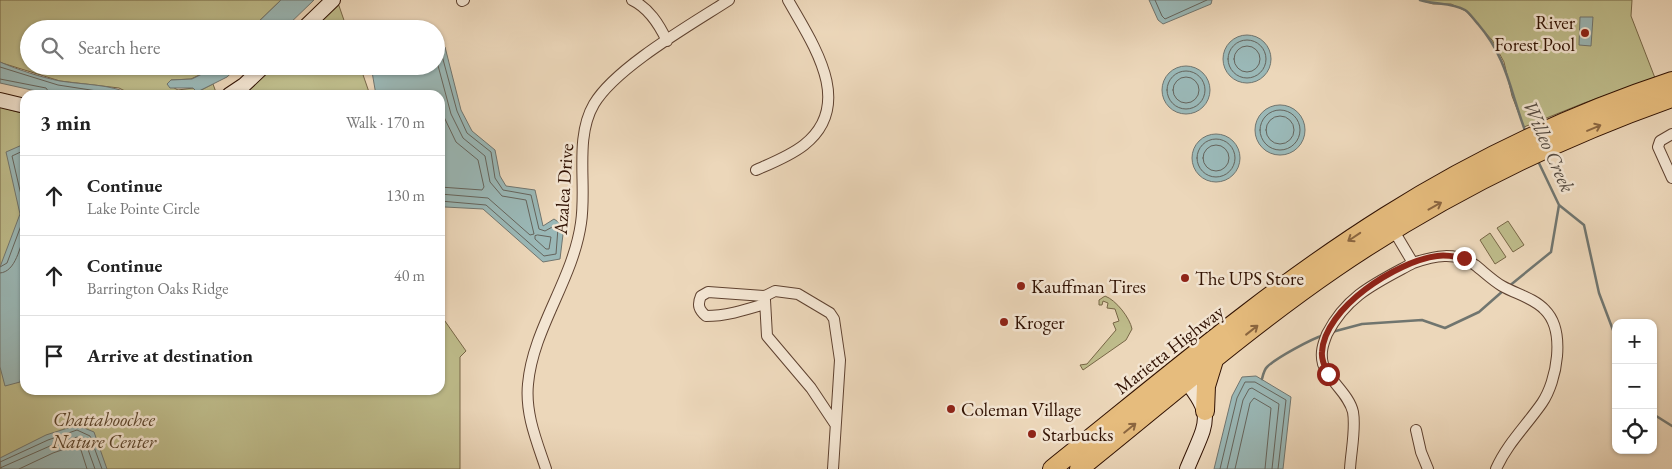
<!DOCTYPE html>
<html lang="en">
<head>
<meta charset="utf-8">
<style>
  body { margin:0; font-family:"EB Garamond",serif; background:#f2f2f2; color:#222 }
  .controls { position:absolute; right:15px; bottom:15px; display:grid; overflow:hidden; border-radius:10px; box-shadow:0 1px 4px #0004 }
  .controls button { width:45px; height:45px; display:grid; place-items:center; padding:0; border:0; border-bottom:1px solid #e0e0e0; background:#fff; color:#222; font:25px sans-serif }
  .stop { position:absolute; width:15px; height:15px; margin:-11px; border:4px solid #8f2418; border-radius:50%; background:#fff }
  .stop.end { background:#8f2418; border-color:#fff; box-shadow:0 1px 5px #0008 }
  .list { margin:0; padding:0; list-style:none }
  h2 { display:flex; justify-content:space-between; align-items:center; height:65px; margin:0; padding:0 20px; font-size:21px }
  h2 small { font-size:16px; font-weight:400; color:#767676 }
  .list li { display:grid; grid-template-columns:32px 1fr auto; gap:15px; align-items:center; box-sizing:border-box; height:80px; padding:0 20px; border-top:1px solid #e0e0e0 }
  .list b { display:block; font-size:19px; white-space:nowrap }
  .list p { margin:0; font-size:16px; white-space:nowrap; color:#767676 }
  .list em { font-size:16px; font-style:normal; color:#767676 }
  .icon { flex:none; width:28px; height:28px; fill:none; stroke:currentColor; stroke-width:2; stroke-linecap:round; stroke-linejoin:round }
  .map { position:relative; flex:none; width:1672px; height:469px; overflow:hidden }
  .search { position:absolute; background:#fff; box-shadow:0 1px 4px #0004; left:20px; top:20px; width:425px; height:55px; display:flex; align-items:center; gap:12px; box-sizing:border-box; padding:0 18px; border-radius:28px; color:#767676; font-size:19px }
  .panel { position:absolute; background:#fff; box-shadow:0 1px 4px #0004; left:20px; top:90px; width:425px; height:305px; border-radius:15px }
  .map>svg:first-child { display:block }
</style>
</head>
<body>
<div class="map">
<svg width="1672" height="469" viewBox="0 0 1672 469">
  <rect width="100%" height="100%" fill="#ecd7ba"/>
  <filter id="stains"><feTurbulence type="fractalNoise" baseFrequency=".004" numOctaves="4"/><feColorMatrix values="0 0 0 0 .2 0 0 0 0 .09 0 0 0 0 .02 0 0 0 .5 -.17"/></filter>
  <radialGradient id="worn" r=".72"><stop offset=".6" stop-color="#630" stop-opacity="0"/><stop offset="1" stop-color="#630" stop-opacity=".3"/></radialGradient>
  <path fill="#bebc8b" stroke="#776646" d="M 0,0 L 281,0 L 251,29 L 29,29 L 29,66 L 218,66 L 191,79 L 171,80 L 167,84 L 178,90 L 193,88 L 197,92 L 213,84 L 217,95 L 133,95 L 119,88 L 60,81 L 2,63 L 0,62 Z
    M 337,0 L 347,29 L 297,29 Z
    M 1420,0 L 1632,0 L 1631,16 L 1655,78 L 1584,103 L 1524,127 L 1512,96 L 1504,62 L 1492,40 L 1466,11 L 1451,4 L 1433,4 Z
    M 257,66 L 360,66 L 370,95 L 227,95 Z
    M 0,107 L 25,114 L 25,390 L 440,390 L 440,314 L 466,351 L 460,357 L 460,469 L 0,469 Z
    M 1508,221 L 1524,245 L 1513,252 L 1497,228 Z
    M 1490,233 L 1506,257 L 1495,264 L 1480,240 Z
    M 1105,296 C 1116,300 1130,318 1132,329 L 1126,340 L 1083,370 L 1080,365 L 1087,364 L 1116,330 L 1113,323 L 1119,321 L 1115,309 L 1107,308 L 1108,303 L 1103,301 L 1102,305 L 1099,305 L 1099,300 Z"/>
  <path fill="#9ab8b7" stroke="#70756f" d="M 281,0 L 314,0 L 284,29 L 251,29 Z
    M 1149,0 L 1212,0 L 1211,4 L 1163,24 L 1158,20 Z
    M 1580,17 L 1593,17 L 1591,46 L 1579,45 Z
    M1223 59a24 24 0 1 1 48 0a24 24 0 1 1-48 0Z
    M 436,44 L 445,47 L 461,110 L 472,131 L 495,150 L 500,176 L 506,186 L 535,190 L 543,226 L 554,219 L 564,226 L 560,259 L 543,262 L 483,209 L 445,207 L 440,205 L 440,95 L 376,95 L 371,66 L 436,66 Z
    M 0,62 C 19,70 40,77 60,81 C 85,85 111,84 133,95 L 54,95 L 0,83 Z
    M1162 90a24 24 0 1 1 48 0a24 24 0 1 1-48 0Z
    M 218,66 L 239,66 L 227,77 L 197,92 L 193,88 L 170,88 L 167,84 L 171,80 L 192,79 Z
    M1255 130a25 25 0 1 1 50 0a25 25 0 1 1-50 0Z
    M1192 158a24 24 0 1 1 48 0a24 24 0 1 1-48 0Z
    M 22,145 L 25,146 L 25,352 L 20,382 L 5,386 L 0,367 L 0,267 L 20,214 L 6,152 Z
    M 1256,376 L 1291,397 L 1283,469 L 1214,469 L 1232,396 L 1242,377 Z
    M 77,425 L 94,432 L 107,469 L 1,469 L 0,458 L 46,435 Z"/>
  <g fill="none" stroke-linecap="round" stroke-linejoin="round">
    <path stroke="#65645c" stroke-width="1" d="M 1155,0 L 1162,16 L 1165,19 L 1207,0
      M1228 59a19 19 0 1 1 38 0a19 19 0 1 1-38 0Z
      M1234 59a13 13 0 1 1 26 0a13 13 0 1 1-26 0Z
      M 436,50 L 441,52 L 457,111 L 467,133 L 491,152 L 495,178 L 503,190 L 531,195 L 539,229 L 545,231 L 554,226 L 558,228 L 556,254 L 544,256 L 486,205 L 440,201
      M 436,58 L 451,114 L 463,138 L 485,156 L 490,182 L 502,196 L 526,200 L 534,234 L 530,235 L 488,198 L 440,194
      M 0,67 L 58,85 L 123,95
      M1167 90a19 19 0 1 1 38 0a19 19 0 1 1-38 0Z
      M1173 90a13 13 0 1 1 26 0a13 13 0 1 1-26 0Z
      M 0,79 L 46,88 L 51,95
      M 440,102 L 444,117 L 456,142 L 478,160 L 484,187 L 482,190 L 440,187
      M1260 130a20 20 0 1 1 40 0a20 20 0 1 1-40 0Z
      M1266 130a14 14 0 1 1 28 0a14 14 0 1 1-28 0Z
      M1197 158a19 19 0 1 1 38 0a19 19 0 1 1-38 0Z
      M1203 158a13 13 0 1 1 26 0a13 13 0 1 1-26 0Z
      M 25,150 L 12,156 L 25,212
      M 538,235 L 551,237 L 549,249 L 546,249 L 535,239 L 535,236 Z
      M 0,267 L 7,263 L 25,215
      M 0,273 C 16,272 20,246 25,233
      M 0,462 L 48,440 L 77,430 L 90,436 L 102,469
      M 0,468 L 50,446 L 77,437 L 85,441 L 95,469
      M 19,469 L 53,453 L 76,445 L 80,447 L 87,469
      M 1220,469 L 1237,398 L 1245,382 L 1255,382 L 1286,400 L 1278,469
      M 1227,469 L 1243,400 L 1249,389 L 1252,388 L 1279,404 L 1272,469
      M 1235,469 L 1250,403 L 1254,398 L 1271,408 L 1265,469"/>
    <path stroke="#70756f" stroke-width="2.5" d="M 1420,0 C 1435,5 1451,2 1465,10 C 1470,13 1474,20 1478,24 C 1508,59 1510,92 1526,133
      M 1538,161 L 1559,205 L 1584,225 L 1599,293 L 1616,338
      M 1508,287 L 1551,252 L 1559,205
      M 1332,332 L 1362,324 L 1422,320 L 1445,328 L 1479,312 L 1504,290
      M 1262,379 C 1263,375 1264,370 1267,367 C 1276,358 1311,339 1324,335
      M 1653,414 L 1672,426"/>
    <g stroke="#5f4230" stroke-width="12">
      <path id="street" d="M 632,0 C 649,8 659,24 667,41
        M 462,1 L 464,0
        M 1672,134 L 1660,141 L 1658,147 L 1672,178
        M 756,170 C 772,163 790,156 804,145 C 856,104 812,43 788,0
        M 1391,226 L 1413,263 C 1434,256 1455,251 1475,265 C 1484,272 1492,280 1502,286 C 1516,294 1534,298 1545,310 C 1566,331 1557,381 1542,403 C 1526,426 1507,444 1496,469
        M 765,300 L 767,336 L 811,388 L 835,424
        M 765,304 C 745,310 726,316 706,316 C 699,310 697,305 701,296 L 708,292 L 765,296 L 775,291 L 798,294 L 830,313 L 834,319 L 840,360 L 833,469
        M 1416,430 L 1421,452 L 1428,469
        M 546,469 C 537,442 525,414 528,384 C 533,328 573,280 581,223 C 587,185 574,138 594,104 C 616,67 692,24 729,0
        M 1350,469 C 1351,451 1356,429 1353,412 C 1349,394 1329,381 1323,364 C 1320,353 1323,344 1327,334 C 1347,295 1376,283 1413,263"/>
    </g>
    <g stroke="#301102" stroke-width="16">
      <path id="secondary" d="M 303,29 L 333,0
        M 229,95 L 244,85 L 264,66
        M 0,100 L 25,106
        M 1180,374 C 1217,417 1207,420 1187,469"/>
    </g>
    <g stroke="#301102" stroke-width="20">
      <path id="highway" d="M 1205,411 L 1206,386 L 1214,360
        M 1052,469 C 1161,382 1268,290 1386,216 C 1475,160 1572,114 1672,81
        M 1079,469 C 1164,401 1246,329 1335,268 C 1439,197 1553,140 1672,98"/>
    </g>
    <use href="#street" stroke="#f3e5d2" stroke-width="10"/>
    <use href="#secondary" stroke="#f3e5d2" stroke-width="14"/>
    <use href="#highway" stroke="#e6bc7d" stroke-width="18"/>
  </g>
  <defs><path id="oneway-shaft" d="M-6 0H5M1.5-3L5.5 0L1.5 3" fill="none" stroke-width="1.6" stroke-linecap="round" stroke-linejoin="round" transform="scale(1.25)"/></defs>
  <g stroke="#8b6640">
    <use href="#oneway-shaft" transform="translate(1594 128) rotate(-23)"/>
    <use href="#oneway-shaft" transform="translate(1435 206) rotate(-29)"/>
    <use href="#oneway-shaft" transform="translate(1354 237) rotate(146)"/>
    <use href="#oneway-shaft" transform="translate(1252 330) rotate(-38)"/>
    <use href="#oneway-shaft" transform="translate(1130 428) rotate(-39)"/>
  </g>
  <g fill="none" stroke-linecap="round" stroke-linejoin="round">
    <path stroke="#8f2418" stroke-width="6" d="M 1328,374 C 1325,367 1321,360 1322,352 C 1324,308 1397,261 1437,256 C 1446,254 1456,257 1464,258"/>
  </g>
  <g fill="#8f2418" stroke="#f3e5d2" stroke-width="2">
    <circle cx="1585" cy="33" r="5"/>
    <circle cx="1185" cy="278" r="5"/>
    <circle cx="1021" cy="286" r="5"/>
    <circle cx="1004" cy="322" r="5"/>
    <circle cx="951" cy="409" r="5"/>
    <circle cx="1032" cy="434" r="5"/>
  </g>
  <g text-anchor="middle" stroke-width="5" stroke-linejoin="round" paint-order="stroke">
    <g font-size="19" fill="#301102" stroke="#f3e5d2" text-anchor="start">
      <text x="1575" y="29" text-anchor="end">River<tspan x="1575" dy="22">Forest Pool</tspan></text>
      <text x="1195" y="285">The UPS Store</text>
      <text x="1031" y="293">Kauffman Tires</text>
      <text x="1014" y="329">Kroger</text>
      <text x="961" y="416">Coleman Village</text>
      <text x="1042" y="441">Starbucks</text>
    </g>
    <g font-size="19" fill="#301102" stroke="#f3e5d2">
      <text transform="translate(563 189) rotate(-86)" y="7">Azalea Drive</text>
      <text transform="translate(1169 349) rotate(-38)" y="7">Marietta Highway</text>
    </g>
    <g font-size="19" font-style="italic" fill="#5b442b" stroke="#f3e5d2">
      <text x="104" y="426">Chattahoochee<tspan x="104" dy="22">Nature Center</tspan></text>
    </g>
    <g font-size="20" font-style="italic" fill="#554b41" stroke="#f3e5d2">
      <text transform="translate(1549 146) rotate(66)" y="7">Willeo Creek</text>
    </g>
  </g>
  <rect width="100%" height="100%" filter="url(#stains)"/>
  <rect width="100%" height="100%" fill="url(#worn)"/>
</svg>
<div class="controls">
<button>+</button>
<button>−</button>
<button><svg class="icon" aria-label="locate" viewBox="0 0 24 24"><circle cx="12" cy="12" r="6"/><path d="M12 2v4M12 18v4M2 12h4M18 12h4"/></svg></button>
</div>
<div class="stop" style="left:1328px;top:374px"></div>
<div class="stop end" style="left:1464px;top:258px"></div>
<div class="search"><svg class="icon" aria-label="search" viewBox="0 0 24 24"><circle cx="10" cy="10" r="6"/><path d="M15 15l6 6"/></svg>Search here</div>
<section class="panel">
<h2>3 min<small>Walk · 170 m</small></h2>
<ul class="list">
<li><svg class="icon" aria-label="ahead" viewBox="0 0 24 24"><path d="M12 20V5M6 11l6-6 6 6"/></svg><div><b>Continue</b><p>Lake Pointe Circle</p></div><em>130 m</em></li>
<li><svg class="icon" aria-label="ahead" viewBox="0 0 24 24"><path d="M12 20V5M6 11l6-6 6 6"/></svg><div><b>Continue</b><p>Barrington Oaks Ridge</p></div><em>40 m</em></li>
<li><svg class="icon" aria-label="arrive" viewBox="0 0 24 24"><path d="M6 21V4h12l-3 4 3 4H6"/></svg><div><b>Arrive at destination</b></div></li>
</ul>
</section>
</div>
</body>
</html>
